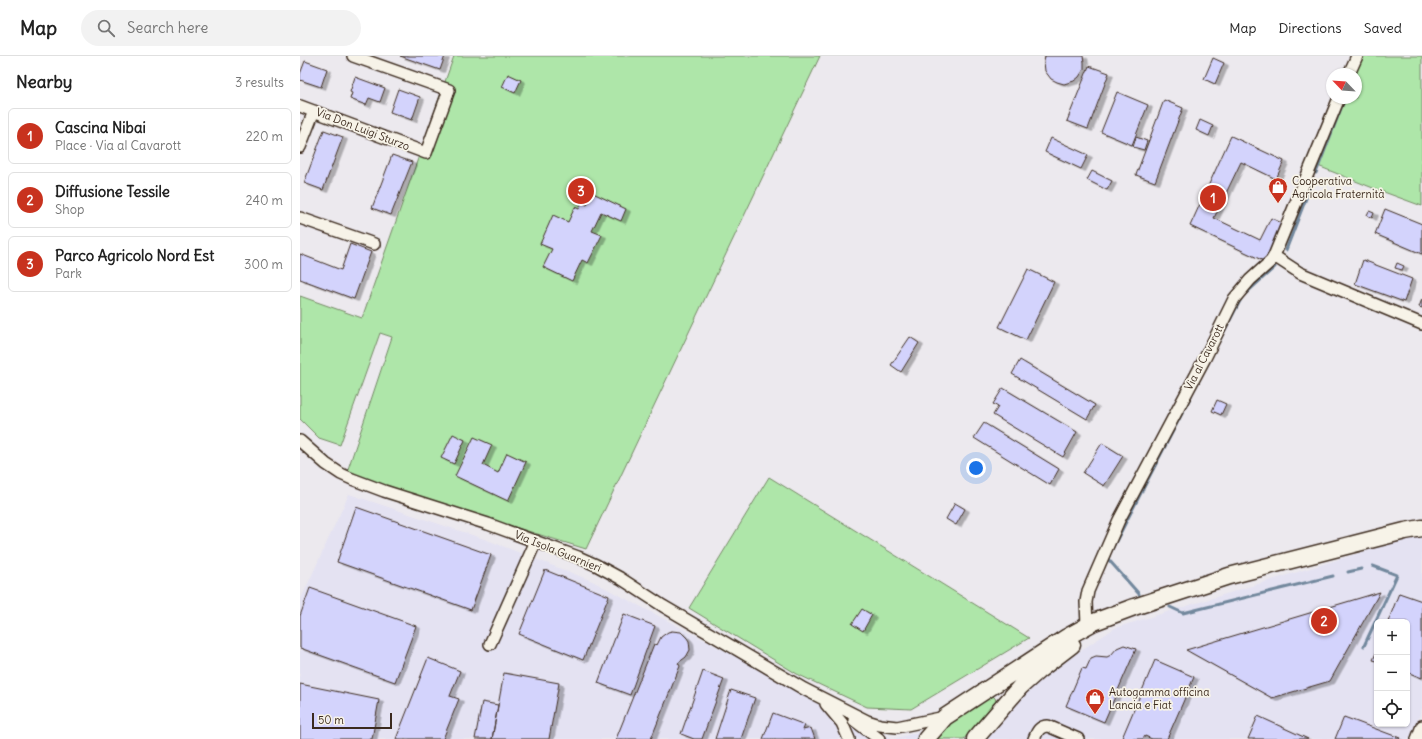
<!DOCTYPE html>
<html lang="en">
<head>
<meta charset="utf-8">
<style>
  body { margin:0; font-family:Delius,sans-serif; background:#f2f2f2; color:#222 }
  .controls { position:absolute; right:12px; bottom:12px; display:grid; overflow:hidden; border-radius:6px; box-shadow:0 1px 3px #0004 }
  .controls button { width:36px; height:36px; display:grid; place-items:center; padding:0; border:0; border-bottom:1px solid #e0e0e0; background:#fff; color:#222; font:20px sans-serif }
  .compass { position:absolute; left:1026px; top:12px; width:36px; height:36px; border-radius:50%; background:#fff; box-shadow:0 1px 3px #0004; rotate:295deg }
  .scale { position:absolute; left:12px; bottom:10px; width:80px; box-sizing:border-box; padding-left:4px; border:2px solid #3b2a1e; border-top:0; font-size:11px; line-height:14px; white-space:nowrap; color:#3b2a1e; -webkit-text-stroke:3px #f7f3e8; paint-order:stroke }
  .you { position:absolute; left:676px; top:412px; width:14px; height:14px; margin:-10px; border:3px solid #fff; border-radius:50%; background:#1a73e8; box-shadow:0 0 0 6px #1a73e833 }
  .badge { display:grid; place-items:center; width:26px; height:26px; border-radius:50%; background:#c8321e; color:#fff; font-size:13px; font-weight:700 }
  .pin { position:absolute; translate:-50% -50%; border:2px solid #fff; box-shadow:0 1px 4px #0006 }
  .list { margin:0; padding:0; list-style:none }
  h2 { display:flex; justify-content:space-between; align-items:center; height:52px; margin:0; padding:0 16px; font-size:17px }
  h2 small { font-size:13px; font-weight:400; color:#767676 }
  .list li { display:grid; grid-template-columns:26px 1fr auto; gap:12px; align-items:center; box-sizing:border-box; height:56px; margin:0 8px 8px; padding:0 8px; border:1px solid #e0e0e0; border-radius:6px }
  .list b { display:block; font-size:15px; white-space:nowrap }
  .list p { margin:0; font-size:13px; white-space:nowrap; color:#767676 }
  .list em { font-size:13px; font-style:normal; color:#767676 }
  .icon { flex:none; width:22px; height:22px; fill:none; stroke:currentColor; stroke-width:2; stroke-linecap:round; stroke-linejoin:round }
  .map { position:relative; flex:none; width:1122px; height:683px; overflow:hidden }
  header { display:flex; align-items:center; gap:24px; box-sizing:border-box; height:56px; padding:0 20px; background:#fff; border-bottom:1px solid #e0e0e0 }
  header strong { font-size:19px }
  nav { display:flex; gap:22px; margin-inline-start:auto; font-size:14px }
  .search { width:280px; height:36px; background:#f2f2f2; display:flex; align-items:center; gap:10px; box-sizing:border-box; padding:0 14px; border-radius:22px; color:#767676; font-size:15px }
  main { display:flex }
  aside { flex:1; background:#fff }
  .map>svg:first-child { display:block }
</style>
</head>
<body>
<header>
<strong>Map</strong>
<div class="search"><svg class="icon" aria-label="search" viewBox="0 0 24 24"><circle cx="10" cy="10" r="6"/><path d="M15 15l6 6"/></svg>Search here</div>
<nav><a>Map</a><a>Directions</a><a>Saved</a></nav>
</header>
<main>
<aside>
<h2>Nearby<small>3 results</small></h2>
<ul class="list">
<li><span class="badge">1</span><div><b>Cascina Nibai</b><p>Place · Via al Cavarott</p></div><em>220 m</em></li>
<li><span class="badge">2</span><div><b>Diffusione Tessile</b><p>Shop</p></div><em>240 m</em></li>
<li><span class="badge">3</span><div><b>Parco Agricolo Nord Est</b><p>Park</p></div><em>300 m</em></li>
</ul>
</aside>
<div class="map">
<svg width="1122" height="683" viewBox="0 0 1122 683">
  <defs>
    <filter id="shadow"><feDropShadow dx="4.5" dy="2.5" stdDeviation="0" flood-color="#0004"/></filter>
  </defs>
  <rect width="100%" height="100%" fill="#ece9ee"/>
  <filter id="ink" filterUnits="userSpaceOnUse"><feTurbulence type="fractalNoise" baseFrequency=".025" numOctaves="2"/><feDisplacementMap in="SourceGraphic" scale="8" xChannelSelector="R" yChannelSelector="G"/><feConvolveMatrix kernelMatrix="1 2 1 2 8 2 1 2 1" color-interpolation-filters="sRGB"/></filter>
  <g filter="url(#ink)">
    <path fill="#e4e2f2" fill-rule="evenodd" d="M 49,438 L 187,484 L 292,525 L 593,683 L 0,683 L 0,545 Z
      M 1118,479 L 1122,481 L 1122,652 L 1114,675 L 1122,679 L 1122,683 L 594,683 L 711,649 L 748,616 L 815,572 ZM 1077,566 L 1107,566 L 1107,668 L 1077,668 Z"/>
    <path fill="#aee6a9" stroke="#748864" d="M 154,0 L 520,0 L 286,493 L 46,419 L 92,281 L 80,277 L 40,389 L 19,382 L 0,363 L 0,240 L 62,262 Z
      M 1058,0 L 1122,0 L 1122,150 L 1073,132 L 1013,108 L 1041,42 L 1056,42 L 1056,18 L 1051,18 Z
      M 469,421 L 729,582 L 611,653 L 567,651 L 497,618 L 389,552 Z
      M 692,639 L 695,642 L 696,645 L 664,683 L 620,683 Z"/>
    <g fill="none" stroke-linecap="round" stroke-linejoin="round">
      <path stroke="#72889d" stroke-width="3" d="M 1016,117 L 1045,42
        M 986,194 L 1012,127
        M 918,287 L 942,241 L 975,211
        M 811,495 L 891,340
        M 809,500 L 808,503 L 839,538
        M 1048,516 L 1061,513
        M 870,551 L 883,557 L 1033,520
        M 1064,590 L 1097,519 L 1073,510"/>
    </g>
    <path fill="#d3d3fc" stroke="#3b2a1e" filter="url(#shadow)" d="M 100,0 L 145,0 L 140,14 Z
      M 745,0 L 783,0 L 784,6 L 784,13 L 779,21 L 774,25 L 764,28 L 757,26 L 751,23 L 745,15 L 744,6 Z
      M 913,2 L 924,7 L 915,28 L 904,23 Z
      M 5,5 L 27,13 L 21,31 L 0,24 L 0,18 Z
      M 789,10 L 809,17 L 788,73 L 767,65 Z
      M 208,18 L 221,24 L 215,37 L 202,31 Z
      M 55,21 L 85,32 L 80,46 L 69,42 L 66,49 L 50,43 L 52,37 L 50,36 Z
      M 98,33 L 120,41 L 112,64 L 90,56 Z
      M 817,36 L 848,49 L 832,89 L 801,76 Z
      M 864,44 L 883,52 L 855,126 L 836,119 Z
      M 900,64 L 913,70 L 909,80 L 896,74 Z
      M 24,74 L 43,81 L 23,134 L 4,127 Z
      M 931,80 L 984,105 L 976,123 L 941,106 L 914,162 L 960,184 L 971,162 L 984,168 L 966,206 L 890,170 Z
      M 836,81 L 847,85 L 844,94 L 833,91 Z
      M 751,82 L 788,99 L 781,113 L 745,96 Z
      M 92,99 L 112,106 L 91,159 L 72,152 Z
      M 792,115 L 812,125 L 807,134 L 787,124 Z
      M 293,137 L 326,153 L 321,165 L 301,156 L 292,175 L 302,179 L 288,207 L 282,204 L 272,225 L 243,211 L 252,193 L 240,188 L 253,159 L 268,166 L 275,151 L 279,153 L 282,146 L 287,149 Z
      M 1085,153 L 1122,168 L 1122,198 L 1075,178 Z
      M 1069,155 L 1074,157 L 1072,162 L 1067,159 Z
      M 50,188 L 71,196 L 54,243 L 0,223 L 0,198 L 41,214 Z
      M 1063,204 L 1112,223 L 1104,246 L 1055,228 Z
      M 1097,207 L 1104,210 L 1102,214 L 1095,212 Z
      M 728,213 L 754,226 L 726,284 L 699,271 Z
      M 1122,243 L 1122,252 L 1119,251 Z
      M 610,281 L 619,287 L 601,316 L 591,309 Z
      M 720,304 L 795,349 L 787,363 L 712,318 Z
      M 703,332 L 777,376 L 763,401 L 693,359 L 698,351 L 693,348 Z
      M 917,344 L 926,348 L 921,359 L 912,355 Z
      M 684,367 L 759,413 L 750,429 L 674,382 Z
      M 153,378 L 165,384 L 154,408 L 141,402 Z
      M 174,381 L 192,389 L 183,409 L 198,417 L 207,397 L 226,406 L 208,445 L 155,420 Z
      M 802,387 L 823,400 L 804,430 L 783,417 Z
      M 655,447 L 665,453 L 656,469 L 646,463 Z
      M 56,451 L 191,499 L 171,554 L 37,506 Z
      M 245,514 L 309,540 L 283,604 L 219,578 Z
      M 10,532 L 116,570 L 95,626 L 0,592 L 0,560 Z
      M 1080,536 L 1030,625 L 972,642 L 886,594 Z
      M 1099,537 L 1122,545 L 1122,622 L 1107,616 L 1107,566 L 1088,566 Z
      M 562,553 L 572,559 L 563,575 L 552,568 Z
      M 324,558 L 355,570 L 330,639 L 298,627 Z
      M 372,575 L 381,576 L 387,582 L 389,585 L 390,594 L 386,601 L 378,607 L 380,610 L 351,683 L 316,683 L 354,588 L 357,589 L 361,581 L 368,576 Z
      M 824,589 L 836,593 L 804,666 L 766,650 L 782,612 L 786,613 L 791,602 L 796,600 L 807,601 L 811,599 L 817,592 Z
      M 1077,595 L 1077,605 L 1073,604 Z
      M 128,602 L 160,615 L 150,640 L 159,643 L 143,683 L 96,683 Z
      M 855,604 L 894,621 L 867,683 L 852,683 L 845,680 L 843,683 L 824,683 L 822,682 Z
      M 403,615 L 424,623 L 402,683 L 394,683 L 381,678 Z
      M 204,617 L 259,627 L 249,683 L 192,683 Z
      M 0,628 L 79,644 L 72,683 L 0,683 Z
      M 431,634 L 455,642 L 441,683 L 415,683 Z
      M 182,646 L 198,649 L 192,683 L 175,683 Z
      M 473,657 L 505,669 L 503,674 L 511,672 L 515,683 L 463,683 Z
      M 958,660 L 1008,683 L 948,683 Z
      M 1044,661 L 1100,682 L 1099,683 L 1035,683 Z"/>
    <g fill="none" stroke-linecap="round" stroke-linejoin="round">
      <g stroke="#3b2a1e" stroke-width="14">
        <path id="street" d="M 1049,18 L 1057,0
          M 0,50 L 126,97 L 149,34 L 53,0
          M 0,91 L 14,55
          M 0,162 L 74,188
          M 974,200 L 1000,217 L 1122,268
          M 0,385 L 26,408 L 41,418 L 52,423 L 84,435 L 188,468 L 278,501 L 296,509 L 320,522 L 363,550 L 504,633 L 567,665 L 580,669 L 597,671 L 645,661
          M 787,569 L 786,546 L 788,535 L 819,464 L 905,302 L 934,243 L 950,224 L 971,205 L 974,200 L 1039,42
          M 190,588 L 236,485
          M 526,648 L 542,667 L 549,683
          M 554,664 L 579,683
          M 734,683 C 737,676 739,670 748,670 L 778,683
          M 1117,683 L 1122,670"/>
      </g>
      <g stroke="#3b2a1e" stroke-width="19">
        <path id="secondary" d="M 626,683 L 645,661 L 767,581 L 794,566 L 834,551 L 929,520 L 1105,475 L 1122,472
          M 675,683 L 720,631 L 738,615 L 772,589"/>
      </g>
      <use href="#street" stroke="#f7f3e8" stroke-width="11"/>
      <use href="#secondary" stroke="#f7f3e8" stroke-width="16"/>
    </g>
  </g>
  <defs>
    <g id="shop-pin" transform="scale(1)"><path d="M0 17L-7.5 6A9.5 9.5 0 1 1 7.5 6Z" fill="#c8321e" stroke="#f7f3e8"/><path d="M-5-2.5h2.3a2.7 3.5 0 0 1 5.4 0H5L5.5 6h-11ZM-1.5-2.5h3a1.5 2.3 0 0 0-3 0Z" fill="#fff"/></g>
  </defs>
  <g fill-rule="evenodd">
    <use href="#shop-pin" x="978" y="131"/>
    <use href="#shop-pin" x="795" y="642"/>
  </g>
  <g text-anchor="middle" stroke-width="3.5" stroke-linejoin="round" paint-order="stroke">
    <g font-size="11" fill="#3b2a1e" stroke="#f7f3e8">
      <text transform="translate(63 73) rotate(21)" y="4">Via Don Luigi Sturzo</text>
      <text transform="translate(904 301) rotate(-63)" y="4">Via al Cavarott</text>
      <text transform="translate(258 495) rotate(22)" y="4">Via Isola Guarnieri</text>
    </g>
    <g font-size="11" fill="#3b2a1e" stroke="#f7f3e8" text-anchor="start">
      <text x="992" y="129">Cooperativa<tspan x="992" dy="13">Agricola Fraternità</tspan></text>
      <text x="809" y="640">Autogamma officina<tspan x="809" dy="13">Lancia e Fiat</tspan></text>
    </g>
  </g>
</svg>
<div class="controls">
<button>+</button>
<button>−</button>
<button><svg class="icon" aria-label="locate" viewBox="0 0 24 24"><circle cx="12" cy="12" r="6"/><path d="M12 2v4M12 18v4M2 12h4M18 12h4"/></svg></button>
</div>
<svg class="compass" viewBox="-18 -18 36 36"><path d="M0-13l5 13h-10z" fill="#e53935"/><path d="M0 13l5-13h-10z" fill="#767676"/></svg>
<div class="scale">50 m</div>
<div class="you"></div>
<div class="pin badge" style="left:913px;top:142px">1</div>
<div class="pin badge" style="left:1024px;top:565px">2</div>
<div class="pin badge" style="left:281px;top:135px">3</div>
</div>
</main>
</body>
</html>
